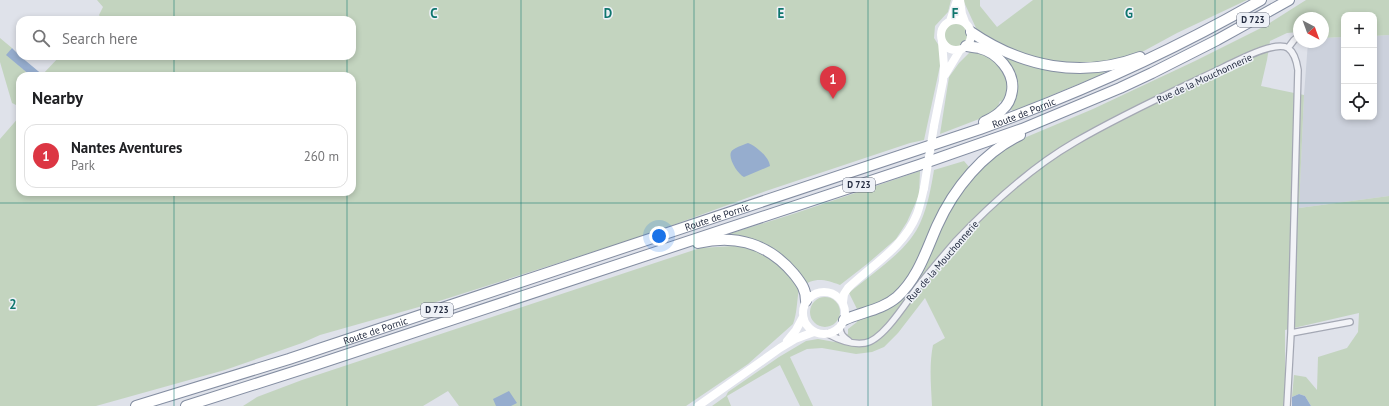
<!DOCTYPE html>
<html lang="en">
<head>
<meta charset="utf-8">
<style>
  body { margin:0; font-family:"PT Sans",sans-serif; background:#f2f2f2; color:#202124 }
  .controls { position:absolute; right:12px; top:12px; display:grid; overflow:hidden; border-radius:8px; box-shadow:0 2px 6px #0003 }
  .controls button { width:36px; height:36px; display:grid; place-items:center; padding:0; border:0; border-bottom:1px solid #e0e0e0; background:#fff; color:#202124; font:20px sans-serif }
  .compass { position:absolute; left:1293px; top:12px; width:36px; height:36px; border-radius:50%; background:#fff; box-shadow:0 2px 6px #0003; rotate:139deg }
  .you { position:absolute; left:659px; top:236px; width:14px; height:14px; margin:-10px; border:3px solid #fff; border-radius:50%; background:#1a73e8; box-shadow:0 0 0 6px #1a73e833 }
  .badge { display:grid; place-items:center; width:26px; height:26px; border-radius:50%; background:#dc3643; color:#fff; font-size:13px; font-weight:700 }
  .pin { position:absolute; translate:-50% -33px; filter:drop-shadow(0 1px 2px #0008) }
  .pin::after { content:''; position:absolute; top:21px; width:14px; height:12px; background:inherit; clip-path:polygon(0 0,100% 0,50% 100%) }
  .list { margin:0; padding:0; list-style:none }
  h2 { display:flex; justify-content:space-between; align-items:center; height:52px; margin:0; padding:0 16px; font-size:17px }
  h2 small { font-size:13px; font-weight:400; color:#757577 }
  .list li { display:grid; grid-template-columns:26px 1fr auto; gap:12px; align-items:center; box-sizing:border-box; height:64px; margin:0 8px 8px; padding:0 8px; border:1px solid #e0e0e0; border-radius:12px }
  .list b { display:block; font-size:15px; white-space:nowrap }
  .list p { margin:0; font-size:13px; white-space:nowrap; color:#757577 }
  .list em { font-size:13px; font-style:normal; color:#757577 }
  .icon { flex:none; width:22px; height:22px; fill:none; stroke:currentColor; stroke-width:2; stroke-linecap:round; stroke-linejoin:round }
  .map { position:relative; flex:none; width:1389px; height:406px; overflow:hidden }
  .search { position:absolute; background:#fff; box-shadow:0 2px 6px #0003; left:16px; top:16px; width:340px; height:44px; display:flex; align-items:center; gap:10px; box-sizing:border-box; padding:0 14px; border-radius:12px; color:#757577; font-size:15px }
  .panel { position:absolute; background:#fff; box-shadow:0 2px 6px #0003; left:16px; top:72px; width:340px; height:124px; border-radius:12px }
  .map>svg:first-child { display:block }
</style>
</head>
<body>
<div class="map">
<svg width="1389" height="406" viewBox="0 0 1389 406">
  <rect width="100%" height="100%" fill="#dfe2ea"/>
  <path fill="#ccd1dc" d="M 1389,35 L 1389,196 L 1299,208 L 1304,95 L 1308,42 L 1323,42 L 1323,38 L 1344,37 L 1344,117 L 1374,117 L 1374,36 Z"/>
  <path fill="#c3d4bf" d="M 97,0 L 951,0 L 948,12 L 935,26 L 934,38 L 943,52 L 924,140 L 910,143 L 766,191 L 643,236 L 433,303 L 320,335 L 302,343 L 225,370 L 96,406 L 0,406 L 0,139 L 20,116 L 20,192 L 352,192 L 352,76 L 44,76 L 42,75 L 60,56 L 352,56 L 352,20 L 102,20 L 99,15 L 103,7 Z
    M 964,0 L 980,0 L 980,6 L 997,27 L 1033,0 L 1247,0 L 1177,33 L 1096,77 L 1013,111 L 1000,101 L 997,109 L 987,116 L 940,134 L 949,77 L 959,63 L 970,52 L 974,40 L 976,28 L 964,2 Z
    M 1306,0 L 1389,0 L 1389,35 L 1374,36 L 1374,15 L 1344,15 L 1344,37 L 1323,38 L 1323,18 L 1299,18 L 1299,32 L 1287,33 L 1270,41 L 1267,60 L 1261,86 L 1304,95 L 1299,208 L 1389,196 L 1389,406 L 1311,406 L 1305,396 L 1299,394 L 1292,397 L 1294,375 L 1306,377 L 1317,390 L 1318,357 L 1347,348 L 1358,332 L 1359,313 L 1285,330 L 1285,406 L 932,406 C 931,385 929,365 933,345 L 945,338 L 925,298 L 898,333 L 884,347 L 872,352 L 856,354 L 822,348 L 807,349 L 790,357 L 813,406 L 800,406 L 780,365 L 727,396 L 731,406 L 712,406 L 726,396 L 728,392 L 779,357 L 806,341 L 818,339 L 835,342 L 848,334 L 848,329 L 857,322 L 857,309 L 849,293 C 872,273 909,251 921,221 C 928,205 931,188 934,170 L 964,161 L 975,174 L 989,160 L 1017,141 L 1093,109 L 1195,61 L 1265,26 Z
    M944 35a12 12 0 1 1 24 0a12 12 0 1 1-24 0Z
    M 0,38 L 12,48 L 7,55 L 31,76 L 20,76 L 20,107 L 12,103 L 0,62 Z
    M 920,171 L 919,195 L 907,222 L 896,239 L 867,264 L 840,285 C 823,279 815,277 799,288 C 797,300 797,314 793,324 L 748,364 L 686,406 L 459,406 L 448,391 L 423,406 L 243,406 L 257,397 L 302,380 L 700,248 L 734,246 L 742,247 L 742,237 L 729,235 L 729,234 L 796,213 Z
    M810 312a15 15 0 1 1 30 0a15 15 0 1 1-30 0Z"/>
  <path fill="#96adce" d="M 12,48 L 20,56 L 44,76 L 31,76 L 6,55 Z
    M 748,143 C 756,146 769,157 770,166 L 744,177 C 738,174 728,159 731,152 C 733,148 743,145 748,143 Z
    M 509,391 L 517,403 L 511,406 L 496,406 L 493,399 Z
    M 1299,394 L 1305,396 L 1311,406 L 1292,406 L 1292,397 Z"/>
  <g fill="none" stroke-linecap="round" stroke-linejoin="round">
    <g stroke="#a4a8b4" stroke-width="8">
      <path id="street" d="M 1288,48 L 1294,40 L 1299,36
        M 840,327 C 840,334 843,337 849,341
        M 1291,333 L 1350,322
        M 828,334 C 839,340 852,345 865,343 C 884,340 908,299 920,284 C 931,270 943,256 955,242 C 990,205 1030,168 1075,142 C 1123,114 1174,91 1224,67 C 1237,61 1275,40 1288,48 C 1295,53 1297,63 1298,70 L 1291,333 L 1287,406"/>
    </g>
    <g stroke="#848ea2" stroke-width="12">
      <g id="highway">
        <path d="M 971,32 C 1022,67 1081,79 1140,57"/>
        <path d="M 966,46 C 970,47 975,47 979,48 C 997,52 1015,72 1012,91 C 1011,98 1008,105 1002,110 C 997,116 990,119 984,122"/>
        <path d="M 698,243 C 736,234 769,244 794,274 C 801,283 806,289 806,301"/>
        <path d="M 844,320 C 861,312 882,310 897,297 C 918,278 926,251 937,226 C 954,188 983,153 1020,135"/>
        <path id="s1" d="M 136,406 L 289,359 L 980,129 C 1077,94 1171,52 1261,0"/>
        <path d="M 186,406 L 312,366 L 919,165 L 1022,129 L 1120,88 L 1152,73 L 1217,40 L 1289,0"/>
      </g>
    </g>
    <use href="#street" stroke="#f2f3f7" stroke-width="5.5"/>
    <path stroke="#fff" stroke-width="8" d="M 960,0 L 962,14 L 965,22
      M941 35a15 15 0 1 1 30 0a15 15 0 1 1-30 0Z
      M 950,21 L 957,0
      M 945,75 L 960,50
      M 934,126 L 943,81 L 944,66 L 942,42
      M803 313a21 21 0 1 1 42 0a21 21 0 1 1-42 0Z
      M 843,302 L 844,294 L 848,288 C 872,265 904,247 917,214 C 920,206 922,197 924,188
      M 787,341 L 796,330 L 803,317
      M 698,406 L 780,348 L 795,339 L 814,332"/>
    <use href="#highway" stroke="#fff" stroke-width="10"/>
    <path stroke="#fff" stroke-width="8" d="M 924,188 L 934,126"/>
  </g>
  <path fill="none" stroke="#0f766e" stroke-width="1" stroke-opacity="0.55" d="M 174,0 L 174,20M 347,0 L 347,20M 521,0 L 521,406M 694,0 L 694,406M 868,0 L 868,406M 1042,0 L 1042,406M 1215,0 L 1215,406M 174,56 L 174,76M 347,56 L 347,76M 174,192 L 174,406M 347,192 L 347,406M 0,203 L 1389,203"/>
  <g text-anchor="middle" stroke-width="3" stroke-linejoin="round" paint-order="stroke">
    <g fill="#eef1f7" stroke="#626878" stroke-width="1">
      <rect x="1237" y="13" width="32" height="14" rx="3"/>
      <rect x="843" y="178" width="32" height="14" rx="3"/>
      <rect x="421" y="303" width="32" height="14" rx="3"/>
    </g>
    <g font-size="9" font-weight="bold" fill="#262e42">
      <text x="1253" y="23">D 723</text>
      <text x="859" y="188">D 723</text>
      <text x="437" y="313">D 723</text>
    </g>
    <g font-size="10" fill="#262e42" stroke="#eef1f7">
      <text transform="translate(1204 78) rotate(-25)" y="4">Rue de la Mouchonnerie</text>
      <text dy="4" stroke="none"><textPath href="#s1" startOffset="935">Route de Pornic</textPath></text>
      <text dy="4" stroke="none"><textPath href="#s1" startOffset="611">Route de Pornic</textPath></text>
      <text transform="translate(942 261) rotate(-49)" y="4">Rue de la Mouchonnerie</text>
      <text dy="4" stroke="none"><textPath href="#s1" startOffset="251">Route de Pornic</textPath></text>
    </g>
  </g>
  <g font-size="13" text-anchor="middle" font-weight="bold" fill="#0f766e" stroke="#eef1f7" stroke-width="3" stroke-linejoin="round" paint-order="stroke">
    <text x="434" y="18">C</text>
    <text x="608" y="18">D</text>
    <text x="781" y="18">E</text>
    <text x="955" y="18">F</text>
    <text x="1129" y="18">G</text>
    <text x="13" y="309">2</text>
  </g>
</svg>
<div class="controls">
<button>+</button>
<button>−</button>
<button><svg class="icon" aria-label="locate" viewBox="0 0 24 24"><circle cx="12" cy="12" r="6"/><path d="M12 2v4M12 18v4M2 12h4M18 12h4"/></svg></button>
</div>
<svg class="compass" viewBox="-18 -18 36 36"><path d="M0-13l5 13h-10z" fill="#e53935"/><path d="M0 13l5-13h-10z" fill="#757577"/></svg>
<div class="you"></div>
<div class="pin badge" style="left:833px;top:99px">1</div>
<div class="search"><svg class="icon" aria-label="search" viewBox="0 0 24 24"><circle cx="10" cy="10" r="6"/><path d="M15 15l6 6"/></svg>Search here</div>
<section class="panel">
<h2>Nearby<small></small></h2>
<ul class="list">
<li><span class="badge">1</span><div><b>Nantes Aventures</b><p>Park</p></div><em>260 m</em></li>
</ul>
</section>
</div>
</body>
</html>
